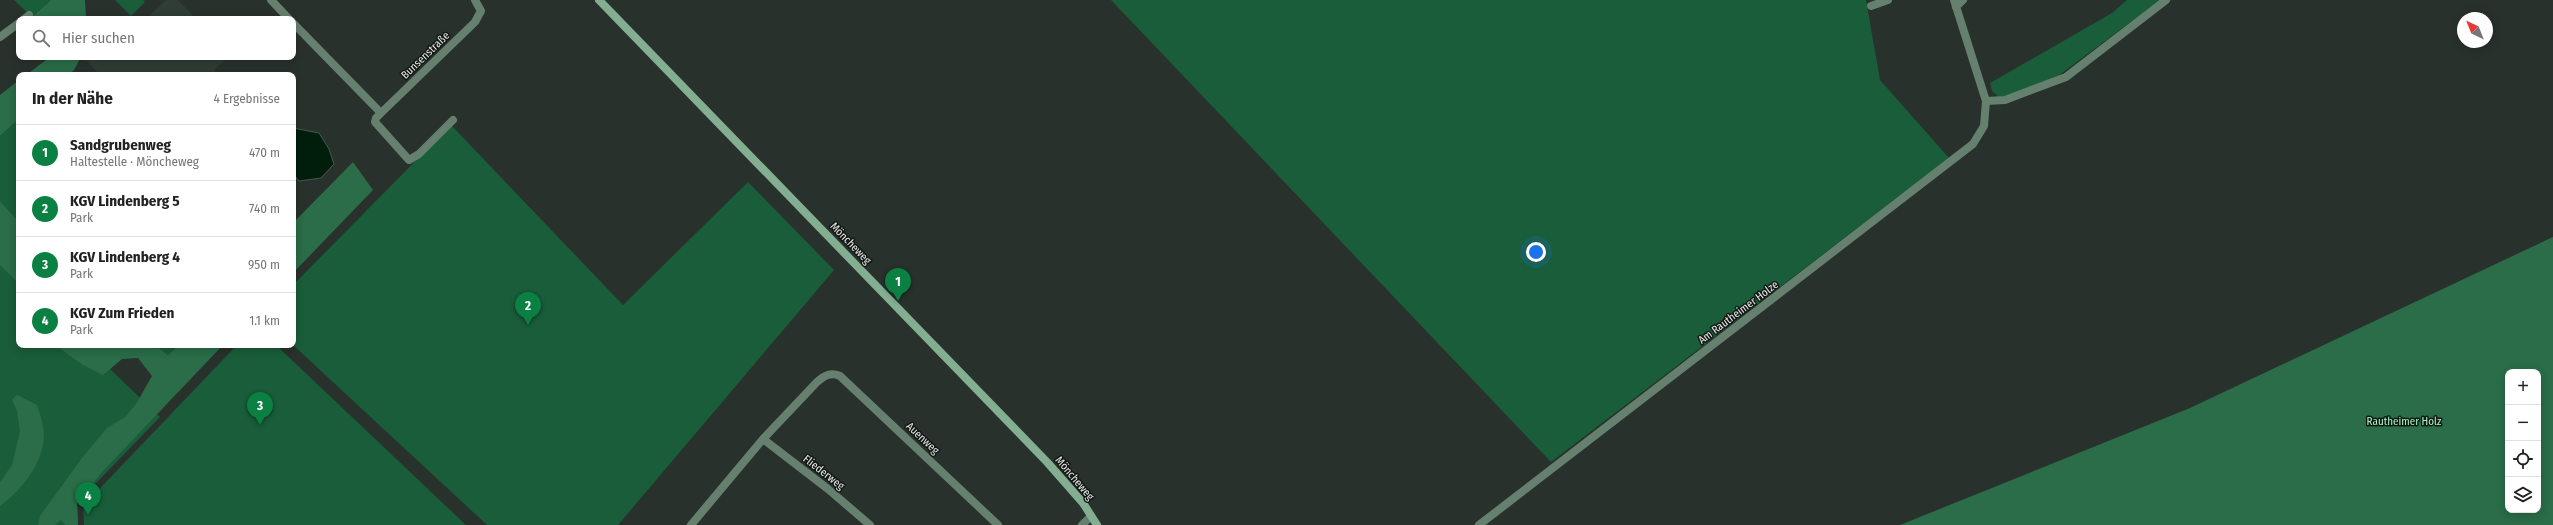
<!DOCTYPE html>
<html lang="de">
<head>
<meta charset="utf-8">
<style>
  body { margin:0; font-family:"Fira Sans Condensed",sans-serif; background:#f6f6f6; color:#222 }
  .controls { position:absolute; right:12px; bottom:12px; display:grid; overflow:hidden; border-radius:8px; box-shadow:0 2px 10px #0003 }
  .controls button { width:36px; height:36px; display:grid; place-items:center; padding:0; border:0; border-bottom:1px solid #e0e0e0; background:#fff; color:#222; font:20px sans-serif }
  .compass { position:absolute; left:2457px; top:12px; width:36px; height:36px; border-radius:50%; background:#fff; box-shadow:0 2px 10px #0003; rotate:317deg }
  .you { position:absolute; left:1536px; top:252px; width:14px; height:14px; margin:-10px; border:3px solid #fff; border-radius:50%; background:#1a73e8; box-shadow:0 0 0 6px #1a73e833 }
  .badge { display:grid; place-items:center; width:26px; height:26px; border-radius:50%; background:#0b8043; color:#fff; font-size:13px; font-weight:700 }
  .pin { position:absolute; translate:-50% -33px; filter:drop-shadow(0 1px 2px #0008) }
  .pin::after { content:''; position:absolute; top:21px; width:14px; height:12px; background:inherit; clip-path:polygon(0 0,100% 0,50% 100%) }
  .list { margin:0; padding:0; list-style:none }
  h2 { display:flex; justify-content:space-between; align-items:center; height:52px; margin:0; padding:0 16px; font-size:17px }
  h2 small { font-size:13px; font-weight:400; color:#767676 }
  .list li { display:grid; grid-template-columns:26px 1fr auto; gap:12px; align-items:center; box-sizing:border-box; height:56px; padding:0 16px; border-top:1px solid #e0e0e0 }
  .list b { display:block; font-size:15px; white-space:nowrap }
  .list p { margin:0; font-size:13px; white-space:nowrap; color:#767676 }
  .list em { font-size:13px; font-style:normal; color:#767676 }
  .icon { flex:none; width:22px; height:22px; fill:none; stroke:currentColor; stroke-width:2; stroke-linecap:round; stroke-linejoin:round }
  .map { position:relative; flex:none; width:2553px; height:525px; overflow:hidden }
  .search { position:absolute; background:#fff; box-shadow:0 2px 10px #0003; left:16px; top:16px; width:280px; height:44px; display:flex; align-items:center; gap:10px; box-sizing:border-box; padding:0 14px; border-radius:8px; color:#767676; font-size:15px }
  .panel { position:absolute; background:#fff; box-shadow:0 2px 10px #0003; left:16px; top:72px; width:280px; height:276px; border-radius:8px }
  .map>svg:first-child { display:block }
</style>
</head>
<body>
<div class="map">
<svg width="2553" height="525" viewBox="0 0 2553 525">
  <rect width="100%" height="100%" fill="#29312c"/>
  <path fill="#2f3d34" d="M 166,0 L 178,0 L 196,19 L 146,19 Z
    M 83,57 L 228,57 L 214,70 L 218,75 L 100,75 Z"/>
  <path fill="#195d3a" d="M 14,0 L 51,0 L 32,17 Z
    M 115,0 L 143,0 L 145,2 L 131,16 Z
    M 1111,0 L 1866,0 L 1880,80 L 1949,158 L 1551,462 Z
    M 2127,0 L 2160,0 L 2058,76 L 2006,96 L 1999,97 L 1992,91 L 1990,83 L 2112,13 Z
    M 19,119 L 19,222 L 0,201 L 0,136 Z
    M 451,125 L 623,305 L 748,182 L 834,270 L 618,525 L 487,525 L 293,345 L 293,285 Z
    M 0,263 L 19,281 L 19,345 L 85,345 L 160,417 L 77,503 L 78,525 L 0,525 Z
    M 155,345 L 179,345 L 168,355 Z
    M 237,345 L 276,345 L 466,525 L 84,525 L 83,506 Z"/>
  <path fill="#2a6d48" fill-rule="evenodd" d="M 51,0 L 85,0 L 86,19 L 33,19 L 32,17 Z
    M 50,57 L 81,57 L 74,70 L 69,75 L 26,75 Z
    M 19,80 L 19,119 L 0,136 L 0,95 Z
    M 353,162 L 373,190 L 293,273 L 293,223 Z
    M 0,201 L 19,222 L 19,284 L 0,265 Z
    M 2553,237 L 2553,525 L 1900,525 L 2190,408 ZM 2508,372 L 2538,372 L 2538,510 L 2508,510 Z
    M 55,345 L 155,345 L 168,355 L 179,345 L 223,345 L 103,471 L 77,503 L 78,525 L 66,525 L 61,520 L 55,525 L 38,525 L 40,516 L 82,458 L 107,428 L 125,417 L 136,404 L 152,376 L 138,358 L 122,359 L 103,375 L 83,365 Z
    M 17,395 L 37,405 C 39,412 42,419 43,426 C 49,457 23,489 0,506 L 0,482 L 12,465 L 20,431 L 17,411 L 12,400 Z"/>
  <path fill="#001e0c" stroke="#455b4e" d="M 293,128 L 319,133 L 329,149 L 334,164 L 321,178 L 299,181 L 293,174 Z"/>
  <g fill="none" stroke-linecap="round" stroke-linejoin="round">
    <path stroke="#66806f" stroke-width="8" d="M 271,0 L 289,19
      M 1871,6 L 1888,0
      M 24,19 L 29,15
      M 293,23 L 381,113 L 475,22 L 481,11 L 475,0
      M 0,37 L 19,23
      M 1986,101 L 2005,100 L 2066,77 L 2166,0
      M 381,113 L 376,118 L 375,122 L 409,160 L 419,154 L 453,120
      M 763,439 L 828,489 L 870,525
      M 691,525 L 763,439 L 817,382 C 825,375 831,372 840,376 L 998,525
      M 1082,525 L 1091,516"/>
    <path stroke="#66806f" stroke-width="8" d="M 1956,7 L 1963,0
      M 1479,525 L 1973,144 L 1984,126 L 1986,101 L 1954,0"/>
    <path stroke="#83ae92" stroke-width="8" d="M 599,0 L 1047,462 L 1083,503 L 1097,525"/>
  </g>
  <g text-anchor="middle" stroke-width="3" stroke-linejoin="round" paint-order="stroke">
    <g font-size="11" fill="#e5eae7" stroke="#141815">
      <text transform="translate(425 55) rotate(-44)" y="4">Bunsenstraße</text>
      <text transform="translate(851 243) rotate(46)" y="4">Möncheweg</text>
      <text transform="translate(1738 312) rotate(-37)" y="4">Am Rautheimer Holze</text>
      <text transform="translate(923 438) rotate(43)" y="4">Auenweg</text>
      <text transform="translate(824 472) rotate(38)" y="4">Fliederweg</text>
      <text transform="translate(1075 478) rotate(50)" y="4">Möncheweg</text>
    </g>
    <g font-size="11" fill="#9bf9bf" stroke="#141815">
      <text x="2404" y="425">Rautheimer Holz</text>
    </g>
  </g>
</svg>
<div class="controls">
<button>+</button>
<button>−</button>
<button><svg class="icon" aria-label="locate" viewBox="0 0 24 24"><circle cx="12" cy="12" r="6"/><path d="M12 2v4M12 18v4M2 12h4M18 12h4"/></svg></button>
<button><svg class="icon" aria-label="layers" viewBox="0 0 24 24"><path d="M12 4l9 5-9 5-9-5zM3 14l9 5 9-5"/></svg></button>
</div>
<svg class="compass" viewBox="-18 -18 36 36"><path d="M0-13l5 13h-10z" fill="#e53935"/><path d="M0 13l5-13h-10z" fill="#767676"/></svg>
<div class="you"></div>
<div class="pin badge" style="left:898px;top:301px">1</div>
<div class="pin badge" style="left:528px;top:325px">2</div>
<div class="pin badge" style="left:260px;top:425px">3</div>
<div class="pin badge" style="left:88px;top:515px">4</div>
<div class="search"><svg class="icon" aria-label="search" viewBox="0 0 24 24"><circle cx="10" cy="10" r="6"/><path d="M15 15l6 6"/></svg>Hier suchen</div>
<section class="panel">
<h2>In der Nähe<small>4 Ergebnisse</small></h2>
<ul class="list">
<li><span class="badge">1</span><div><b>Sandgrubenweg</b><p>Haltestelle · Möncheweg</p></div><em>470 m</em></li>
<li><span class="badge">2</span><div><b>KGV Lindenberg 5</b><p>Park</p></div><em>740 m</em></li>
<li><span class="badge">3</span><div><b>KGV Lindenberg 4</b><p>Park</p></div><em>950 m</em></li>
<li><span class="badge">4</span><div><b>KGV Zum Frieden</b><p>Park</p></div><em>1.1 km</em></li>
</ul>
</section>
</div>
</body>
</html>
